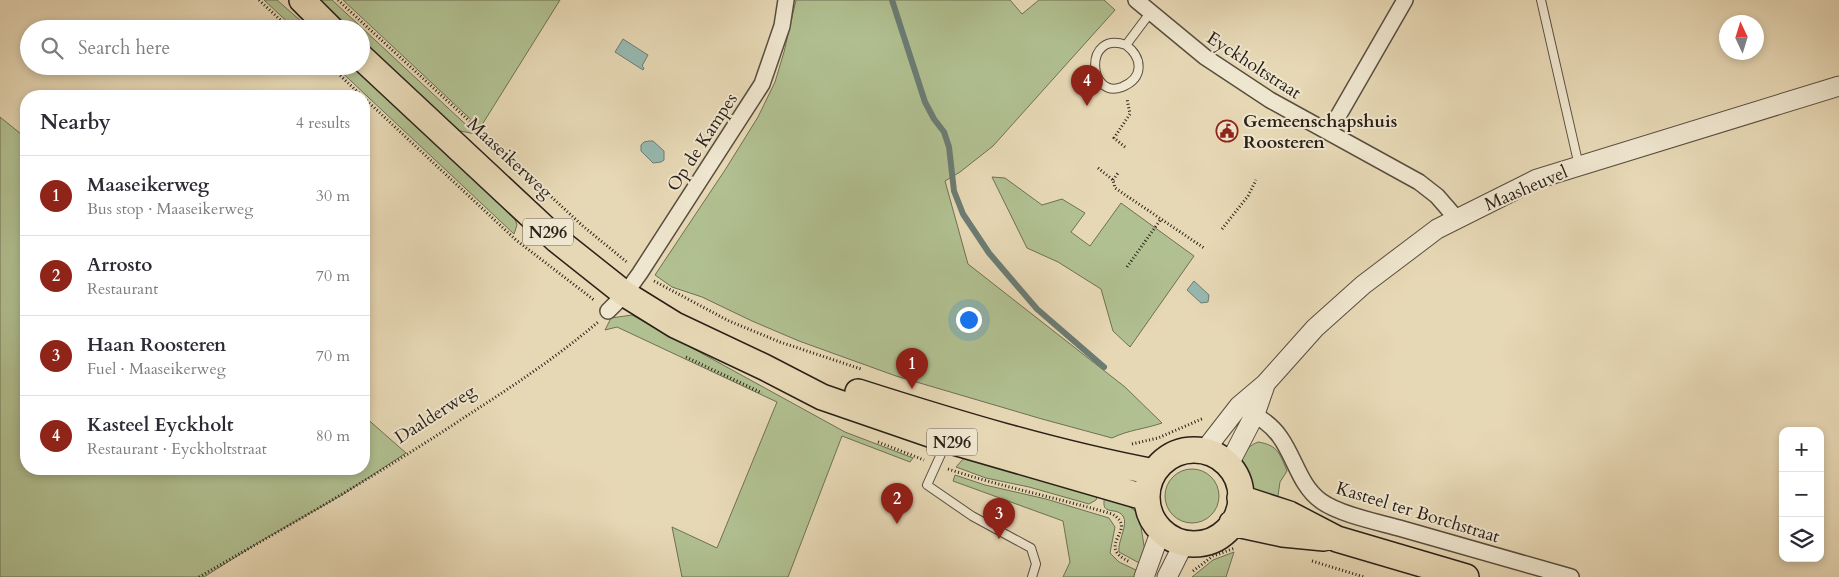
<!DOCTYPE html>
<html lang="en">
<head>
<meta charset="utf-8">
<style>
  body { margin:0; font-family:Cardo,serif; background:#f7f7f7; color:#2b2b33 }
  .controls { position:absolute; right:15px; bottom:15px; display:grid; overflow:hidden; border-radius:10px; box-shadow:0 2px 8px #0003 }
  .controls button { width:45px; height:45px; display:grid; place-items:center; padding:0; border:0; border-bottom:1px solid #e1e1e2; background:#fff; color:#2b2b33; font:25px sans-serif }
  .compass { position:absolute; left:1719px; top:15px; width:45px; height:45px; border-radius:50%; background:#fff; box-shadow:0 2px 8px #0003; rotate:356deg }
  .you { position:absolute; left:968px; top:319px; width:18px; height:18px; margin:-12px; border:4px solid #fff; border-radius:50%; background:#1a73e8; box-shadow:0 0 0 8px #1a73e833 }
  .badge { display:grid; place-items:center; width:32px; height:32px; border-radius:50%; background:#8f2418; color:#fff; font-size:16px; font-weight:700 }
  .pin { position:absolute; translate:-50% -41px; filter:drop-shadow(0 1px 2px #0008) }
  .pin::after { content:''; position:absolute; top:26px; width:18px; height:15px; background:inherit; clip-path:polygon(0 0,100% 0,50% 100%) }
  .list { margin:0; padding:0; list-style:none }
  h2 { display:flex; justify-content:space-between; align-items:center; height:65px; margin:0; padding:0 20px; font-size:21px }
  h2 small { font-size:16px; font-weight:400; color:#7c7c81 }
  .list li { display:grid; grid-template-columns:32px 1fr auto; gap:15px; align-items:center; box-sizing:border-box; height:80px; padding:0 20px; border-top:1px solid #e1e1e2 }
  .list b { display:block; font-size:19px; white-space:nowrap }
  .list p { margin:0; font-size:16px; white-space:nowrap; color:#7c7c81 }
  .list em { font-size:16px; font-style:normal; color:#7c7c81 }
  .icon { flex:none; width:28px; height:28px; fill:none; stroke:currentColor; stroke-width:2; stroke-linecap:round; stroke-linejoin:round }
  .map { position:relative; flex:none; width:1839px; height:577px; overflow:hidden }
  .search { position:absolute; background:#fff; box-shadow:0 2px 8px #0003; left:20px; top:20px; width:350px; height:55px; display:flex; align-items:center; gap:12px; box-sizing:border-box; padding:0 18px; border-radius:28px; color:#7c7c81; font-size:19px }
  .panel { position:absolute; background:#fff; box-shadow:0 2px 8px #0003; left:20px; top:90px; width:350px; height:385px; border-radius:20px }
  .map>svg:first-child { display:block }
</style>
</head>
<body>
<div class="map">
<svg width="1839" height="577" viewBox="0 0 1839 577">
  <rect width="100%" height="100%" fill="#e7d8b5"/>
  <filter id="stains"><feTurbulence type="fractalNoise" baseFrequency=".004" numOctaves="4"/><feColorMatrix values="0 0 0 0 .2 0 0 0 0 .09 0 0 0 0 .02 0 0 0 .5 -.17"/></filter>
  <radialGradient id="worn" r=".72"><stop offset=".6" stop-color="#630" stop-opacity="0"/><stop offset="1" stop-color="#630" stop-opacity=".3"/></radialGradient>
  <path fill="#b1c091" stroke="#6e7054" d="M 264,0 L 277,0 L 310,29 L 295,29 Z
    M 315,0 L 332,0 L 476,134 L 460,131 L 453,126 L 361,43 L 361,29 L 346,29 Z
    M 343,0 L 560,0 L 480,128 Z
    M 796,0 L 1010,0 L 1022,14 L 1039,0 L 1104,0 L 1115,10 L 993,146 L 960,172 L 945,181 L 968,264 L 1125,387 L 1162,423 C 1145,429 1128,430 1112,438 L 1042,419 L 896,376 L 799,341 L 752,321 L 702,297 L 672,287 L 655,275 L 725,170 L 758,117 L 775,82 L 784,52 Z
    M 335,66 L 352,66 L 514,216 L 517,225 L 514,234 Z
    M 0,117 L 26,138 L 26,469 L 364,469 L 364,416 L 406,453 L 342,495 L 261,541 L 204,577 L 0,577 Z
    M 992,177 L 1005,178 L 1042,205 L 1062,199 L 1085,213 L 1071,232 L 1090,246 L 1121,203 L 1194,256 L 1130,347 L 1113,331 L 1101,289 L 1058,262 L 1027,248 Z
    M 632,315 L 845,432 L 913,458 L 910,462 L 842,436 L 788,577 L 682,577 L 672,527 L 717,548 L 777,402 L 617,327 L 605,330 L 611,318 Z
    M 1258,442 C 1278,445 1280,454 1287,471 L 1280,482 L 1277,503 C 1271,501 1263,499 1259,495 C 1241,481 1232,452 1258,442 Z
    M 964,458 L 1100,490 L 1096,500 L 1089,504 L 1029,487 L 986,478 L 956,467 Z
    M1165 496a27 27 0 1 1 54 0a27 27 0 1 1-54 0Z
    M 955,475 L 985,485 L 1046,499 L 1109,518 L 1115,527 L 1110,553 L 1119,562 L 1138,571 L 1136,577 L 1063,577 L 1070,562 L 1063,521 L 953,481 Z
    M 1106,492 L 1116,496 L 1139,514 L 1145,552 L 1141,564 L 1119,552 C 1117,542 1129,524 1123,516 C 1115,505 1098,519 1106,492 Z
    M 1234,552 L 1226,577 L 1192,577 L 1213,560 Z"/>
  <path fill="#97b9b1" stroke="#6b7c74" d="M 623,39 L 648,55 L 642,66 L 644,68 L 643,70 L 615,52 Z
    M 649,141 L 653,141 L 664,151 L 664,160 L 661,162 L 653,163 L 641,151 L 641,145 L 644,142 Z
    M 1194,281 L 1209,295 L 1208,302 L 1201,303 L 1187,290 Z"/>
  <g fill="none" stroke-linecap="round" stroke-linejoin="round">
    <path stroke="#6b7c74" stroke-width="6" d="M 892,0 L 925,102 L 934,119 L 944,132 L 949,147 L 954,191 L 963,214 L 989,253 L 1037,309 L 1104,367"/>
    <g stroke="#594e3f" stroke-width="10">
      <path id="service" d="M 1541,0 L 1579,166
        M 1126,45 C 1083,30 1088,100 1122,87 C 1144,78 1143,58 1126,45 L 1150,13
        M 946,443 L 927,485 L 972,516 L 1031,548 L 1036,564 L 1032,577"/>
    </g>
    <g stroke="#594e3f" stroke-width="18">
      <path id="minor" d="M 1136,0 L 1205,57 L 1270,100 L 1419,182 L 1437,196 L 1457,219
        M 1329,132 L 1405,0
        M 608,311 L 625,294 L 640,273 L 762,84 L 782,26 L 786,0
        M 1245,409 C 1259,417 1271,424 1280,437 C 1295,458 1300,486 1321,501 C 1339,514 1377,522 1399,528 C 1457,544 1514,561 1571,577"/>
    </g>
    <g stroke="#594e3f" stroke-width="21">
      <path id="tertiary" d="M 1204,451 L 1239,406 L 1265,384 L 1315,328 L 1363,285 L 1437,229 L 1537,179 L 1839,86
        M 1228,466 L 1255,414 L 1265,385
        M 1144,577 L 1161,530
        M 1167,577 L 1184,543"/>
    </g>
    <g stroke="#2a2018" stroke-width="28">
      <path id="primary" d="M 302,0 L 331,29
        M 361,57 L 557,240 L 625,294 L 675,325 L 764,367 L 822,397 L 947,440 L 1147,498
        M 858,392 C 955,423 1054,453 1154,472
        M1147 497a47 47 0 1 1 94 0a47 47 0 1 1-94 0Z
        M 1240,498 L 1289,514 L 1337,539 L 1466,577
        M 1232,523 L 1283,534 L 1324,538"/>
    </g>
    <path stroke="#2a2018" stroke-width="3" stroke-dasharray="1 2.5" stroke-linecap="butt" d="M 259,0 L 290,29
      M 338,0 L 584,227 L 628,263
      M 330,66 L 362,96
      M 364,98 L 516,240 L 594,300
      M 1125,147 L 1114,138 L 1130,114 L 1127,99
      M 1098,168 L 1113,180 L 1115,188 L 1204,248
      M 1113,180 L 1118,173
      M 1222,229 L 1248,196 L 1256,180
      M 1127,267 L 1161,219
      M 654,281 L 729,321 L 780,342 L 861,369
      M 686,357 L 762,393
      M 878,442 L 924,460
      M 1132,444 L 1158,438 L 1204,418
      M 948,469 C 1002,487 1058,498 1112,514 C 1140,530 1093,545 1130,562
      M 1312,561 L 1364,577
      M 1193,571 L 1213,556 L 1235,548
      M 199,577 C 290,525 381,473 468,415 C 513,386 557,357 598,322"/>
    <use href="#service" stroke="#efe6cf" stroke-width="8"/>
    <use href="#minor" stroke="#efe6cf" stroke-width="15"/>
    <use href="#tertiary" stroke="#efe6cf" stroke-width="19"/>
    <use href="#primary" stroke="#e7d8b5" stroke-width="25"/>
  </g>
  <defs>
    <g id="civic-ring" transform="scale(1.125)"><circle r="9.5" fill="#efe6cf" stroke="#8f2418" stroke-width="1.5"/><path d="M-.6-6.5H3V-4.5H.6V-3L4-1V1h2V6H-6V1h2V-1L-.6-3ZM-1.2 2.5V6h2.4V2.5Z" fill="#8f2418"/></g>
  </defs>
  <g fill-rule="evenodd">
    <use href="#civic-ring" x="1227" y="131"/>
  </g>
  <g text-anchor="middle" stroke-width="4" stroke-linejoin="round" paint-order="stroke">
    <g fill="#efe6cf" stroke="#655b4f" stroke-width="1">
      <rect x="523" y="218.5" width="50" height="27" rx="4"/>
      <rect x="927" y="428.5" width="50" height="27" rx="4"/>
    </g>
    <g font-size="16" font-weight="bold" fill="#2a2018">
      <text x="548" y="238">N296</text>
      <text x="952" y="448">N296</text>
    </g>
    <g font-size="18" fill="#2a2018" stroke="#efe6cf">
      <text transform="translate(1254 65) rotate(33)" y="6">Eyckholtstraat</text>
      <text transform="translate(702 142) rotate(-57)" y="6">Op de Kampes</text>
      <text transform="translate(510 158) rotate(43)" y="6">Maaseikerweg</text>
      <text transform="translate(1526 188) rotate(-23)" y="6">Maasheuvel</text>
      <text transform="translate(435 414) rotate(-33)" y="6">Daalderweg</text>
      <text transform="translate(1418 512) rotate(17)" y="6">Kasteel ter Borchstraat</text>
    </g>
    <g font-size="18" font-weight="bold" fill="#2a2018" stroke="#efe6cf" text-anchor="start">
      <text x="1243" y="127">Gemeenschapshuis<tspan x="1243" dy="21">Roosteren</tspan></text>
    </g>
  </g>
  <rect width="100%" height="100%" filter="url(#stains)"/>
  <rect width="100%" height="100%" fill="url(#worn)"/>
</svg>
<div class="controls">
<button>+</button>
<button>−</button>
<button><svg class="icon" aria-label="layers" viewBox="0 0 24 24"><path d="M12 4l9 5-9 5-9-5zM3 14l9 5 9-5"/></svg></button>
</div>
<svg class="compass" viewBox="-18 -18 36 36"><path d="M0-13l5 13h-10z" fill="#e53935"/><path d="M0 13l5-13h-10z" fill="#7c7c81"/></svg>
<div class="you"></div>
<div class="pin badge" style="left:912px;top:389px">1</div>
<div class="pin badge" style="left:897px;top:524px">2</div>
<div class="pin badge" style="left:999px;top:539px">3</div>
<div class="pin badge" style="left:1087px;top:106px">4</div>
<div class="search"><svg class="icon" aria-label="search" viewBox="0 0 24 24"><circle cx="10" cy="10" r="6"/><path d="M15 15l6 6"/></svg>Search here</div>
<section class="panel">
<h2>Nearby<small>4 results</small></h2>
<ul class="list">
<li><span class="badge">1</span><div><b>Maaseikerweg</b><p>Bus stop · Maaseikerweg</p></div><em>30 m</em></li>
<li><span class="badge">2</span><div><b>Arrosto</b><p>Restaurant</p></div><em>70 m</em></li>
<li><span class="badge">3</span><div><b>Haan Roosteren</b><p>Fuel · Maaseikerweg</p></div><em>70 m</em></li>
<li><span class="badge">4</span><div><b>Kasteel Eyckholt</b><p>Restaurant · Eyckholtstraat</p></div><em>80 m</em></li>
</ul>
</section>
</div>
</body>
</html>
